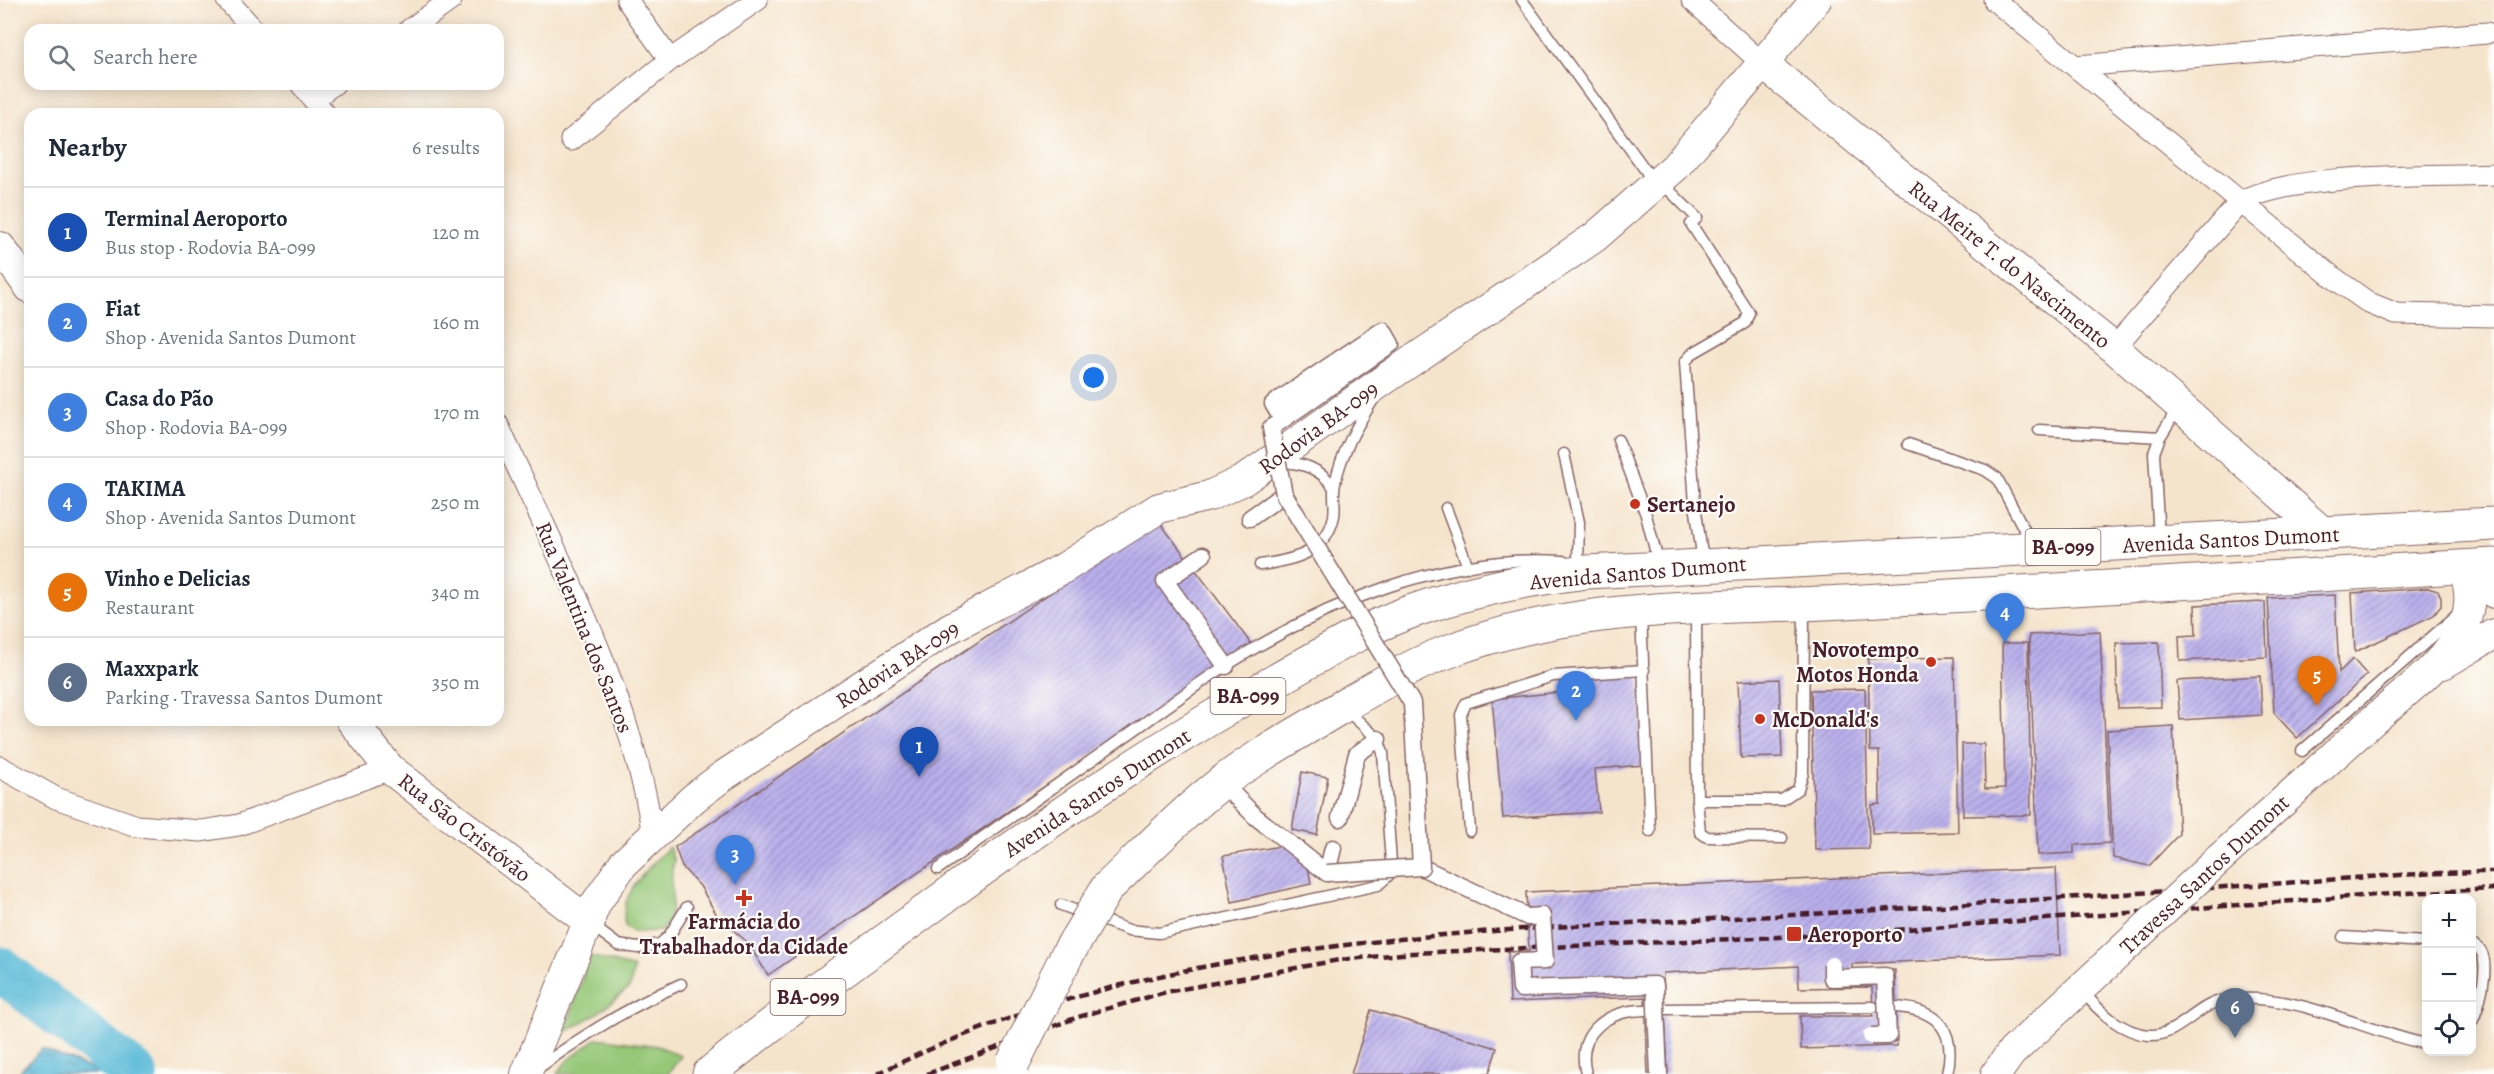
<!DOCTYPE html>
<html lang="en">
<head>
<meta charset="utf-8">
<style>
  body { margin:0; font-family:Alegreya,serif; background:#f6f6f7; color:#1f2937 }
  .controls { position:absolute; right:18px; bottom:18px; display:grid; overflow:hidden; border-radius:12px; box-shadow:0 3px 15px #0003 }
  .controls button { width:54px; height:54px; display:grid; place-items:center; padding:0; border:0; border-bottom:2px solid #e0e1e3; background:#fff; color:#1f2937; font:30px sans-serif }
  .you { position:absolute; left:1094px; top:378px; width:21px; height:21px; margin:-15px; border:4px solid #fff; border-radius:50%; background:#1a73e8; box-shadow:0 0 0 9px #1a73e833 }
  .badge { display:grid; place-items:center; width:39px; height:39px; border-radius:50%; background:#db2777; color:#fff; font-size:20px; font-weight:700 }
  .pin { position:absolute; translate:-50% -50px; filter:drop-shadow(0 2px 3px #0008) }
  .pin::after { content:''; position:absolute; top:32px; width:21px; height:18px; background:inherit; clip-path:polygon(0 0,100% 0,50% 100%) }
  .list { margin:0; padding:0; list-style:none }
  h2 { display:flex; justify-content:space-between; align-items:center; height:78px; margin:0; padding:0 24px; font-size:26px }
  h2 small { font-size:20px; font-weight:400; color:#747a83 }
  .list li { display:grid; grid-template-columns:39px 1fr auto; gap:18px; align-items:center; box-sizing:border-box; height:90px; padding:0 24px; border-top:2px solid #e0e1e3 }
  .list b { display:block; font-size:22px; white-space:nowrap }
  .list p { margin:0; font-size:20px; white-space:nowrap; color:#747a83 }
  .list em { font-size:20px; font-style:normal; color:#747a83 }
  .icon { flex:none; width:33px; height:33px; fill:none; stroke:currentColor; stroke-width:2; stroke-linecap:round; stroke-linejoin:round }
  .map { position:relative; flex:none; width:2494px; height:1074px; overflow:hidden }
  .search { position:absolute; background:#fff; box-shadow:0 3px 15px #0003; left:24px; top:24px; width:480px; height:66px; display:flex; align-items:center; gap:15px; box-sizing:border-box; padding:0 21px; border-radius:18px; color:#747a83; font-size:22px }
  .panel { position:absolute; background:#fff; box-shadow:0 3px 15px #0003; left:24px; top:108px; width:480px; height:618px; border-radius:18px }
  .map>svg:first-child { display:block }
</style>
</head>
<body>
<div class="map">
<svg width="2494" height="1074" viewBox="0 0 2494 1074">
  <defs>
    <pattern id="water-ripples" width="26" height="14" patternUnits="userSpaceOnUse" patternTransform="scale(1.5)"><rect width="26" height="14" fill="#5abad8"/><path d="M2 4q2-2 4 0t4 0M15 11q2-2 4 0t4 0" fill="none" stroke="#4c97af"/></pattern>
    <pattern id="building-hatch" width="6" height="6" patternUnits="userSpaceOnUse" patternTransform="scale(1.5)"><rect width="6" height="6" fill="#bab0ed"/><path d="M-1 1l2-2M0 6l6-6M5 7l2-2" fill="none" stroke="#998fc0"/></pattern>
  </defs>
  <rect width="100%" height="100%" fill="#fdfcf7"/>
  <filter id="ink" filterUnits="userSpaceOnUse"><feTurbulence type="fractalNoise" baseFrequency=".0167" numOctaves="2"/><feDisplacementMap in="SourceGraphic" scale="12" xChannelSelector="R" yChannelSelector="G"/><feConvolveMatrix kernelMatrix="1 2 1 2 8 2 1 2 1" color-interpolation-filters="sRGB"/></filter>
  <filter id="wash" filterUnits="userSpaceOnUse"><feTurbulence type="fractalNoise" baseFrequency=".008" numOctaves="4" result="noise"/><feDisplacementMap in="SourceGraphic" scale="24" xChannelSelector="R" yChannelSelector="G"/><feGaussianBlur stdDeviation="1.35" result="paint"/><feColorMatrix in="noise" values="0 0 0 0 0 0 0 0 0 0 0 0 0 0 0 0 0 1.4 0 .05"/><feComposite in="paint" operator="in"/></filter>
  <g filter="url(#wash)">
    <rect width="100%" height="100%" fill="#f5e4cc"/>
    <path fill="#96c878" stroke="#707452" stroke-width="1.5" d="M 669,847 L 674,861 C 666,888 681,905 662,931 L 634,932 L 625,926 C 618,893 648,869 669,847 Z
      M 590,956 L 634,968 L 630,987 L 598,1013 L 564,1033 Z
      M 597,1038 L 658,1046 L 681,1056 L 668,1074 L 557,1074 L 566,1062 Z"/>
    <path fill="url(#water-ripples)" stroke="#526c82" stroke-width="1.5" d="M 42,1049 L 103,1074 L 17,1074 Z"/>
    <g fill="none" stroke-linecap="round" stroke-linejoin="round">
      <path stroke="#5abad8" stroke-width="45" d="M 0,969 L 135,1074"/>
    </g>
    <g id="blocks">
      <path fill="url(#building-hatch)" d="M 1158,520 L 1252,645 L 768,975 L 746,941 L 718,917 L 700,886 L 682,867 L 675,847 Z
        M 2428,588 L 2438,591 L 2441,598 L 2441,606 L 2434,615 L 2355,652 L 2352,593 Z
        M 2335,595 L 2339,672 L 2353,659 L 2367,675 L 2297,738 L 2274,713 L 2268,598 Z
        M 2265,602 L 2267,657 L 2180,661 L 2179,636 L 2196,635 L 2195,605 Z
        M 2100,631 L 2110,843 L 2074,845 L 2074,853 L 2038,855 L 2029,635 Z
        M 2159,642 L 2161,707 L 2118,708 L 2116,643 Z
        M 2002,643 L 2028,643 L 2031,815 L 1963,816 L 1962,744 L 1984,744 L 1985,789 L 2005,788 Z
        M 1954,657 L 1958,832 L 1872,834 L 1872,805 L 1880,804 L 1879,751 L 1870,751 L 1868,659 Z
        M 1639,673 L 1644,765 L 1595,769 L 1599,812 L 1503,818 L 1492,699 L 1561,692 L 1559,679 Z
        M 2260,676 L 2262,715 L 2180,720 L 2177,681 Z
        M 1779,679 L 1782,757 L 1741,758 L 1738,681 Z
        M 1865,689 L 1869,849 L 1815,850 L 1811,690 Z
        M 2173,726 L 2179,834 L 2149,866 L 2113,858 L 2107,730 Z
        M 1302,772 L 1328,777 L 1317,835 L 1292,830 Z
        M 1304,842 L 1311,884 L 1232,902 L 1223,856 Z
        M 2056,868 L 2060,955 L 1852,964 L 1852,970 L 1895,970 L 1897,1046 L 1801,1049 L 1800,1016 L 1873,1016 L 1872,987 L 1799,988 L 1798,966 L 1663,973 L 1668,1074 L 1648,1074 L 1645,997 L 1510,1002 L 1508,952 L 1529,951 L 1526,892 Z
        M 1371,1010 L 1497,1048 L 1489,1074 L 1351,1074 Z"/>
    </g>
  </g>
  <g filter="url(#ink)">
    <use href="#blocks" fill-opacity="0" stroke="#866463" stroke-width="1.5"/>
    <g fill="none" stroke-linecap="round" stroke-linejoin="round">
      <g stroke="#866463" stroke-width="13">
        <path id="service" d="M 1522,0 L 1654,182
          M 1661,182 L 1697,218 L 1691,224 L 1749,313 L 1745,323 L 1693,353 L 1685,362 L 1695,504 L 1703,562
          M 2039,430 L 2160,437
          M 1618,440 L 1646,515 L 1659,565
          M 1908,444 L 1985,470 L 1997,478 L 2032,544
          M 1564,454 L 1579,522 L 1578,563
          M 1280,463 C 1301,461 1323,470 1334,488
          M 1446,508 L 1468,567
          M 2159,539 L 2154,453 L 2160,437 L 2178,408
          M 1260,565 C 1293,560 1326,554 1334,516 C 1336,505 1332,494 1335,483 C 1342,452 1356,427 1373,400
          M 1696,610 L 1697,800 L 1700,832 L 1707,837 L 1782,838
          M 1641,614 L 1650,831
          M 2302,751 L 2457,615
          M 1697,800 L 1782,800 L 1798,789 L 1803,773 L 1804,607
          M 1470,831 L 1461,715 L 1466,703 L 1553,676 L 1644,670
          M 938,869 C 1000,825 1061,782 1123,738 C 1158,714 1191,688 1227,665 C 1324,603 1446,553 1563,561
          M 1061,905 L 1129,930 L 1159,933 L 1378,885 L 1388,876 L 1391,862 L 1383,753 L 1378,739 L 1344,708
          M 590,924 L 618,945 L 638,948 L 660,944 L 669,936 L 687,907
          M 2343,937 L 2426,942
          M 2472,945 C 2494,948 2482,1001 2472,1022
          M 2082,990 C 2098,1011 2122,1033 2149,1035 C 2179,1037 2197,1003 2226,1000 C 2297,991 2359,1030 2426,1044
          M 1895,1007 C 1938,1009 1957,1031 1947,1074
          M 1665,1009 L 1873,1007
          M 537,1069 C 583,1035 629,1007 681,984
          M 1586,1074 C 1575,1032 1608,1010 1646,1010"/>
      </g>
      <g stroke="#866463" stroke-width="19">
        <path id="pedestrian" d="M 1250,518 L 1284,494
          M 1203,555 L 1165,581 L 1226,666
          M 1222,783 L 1256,817 L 1327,873 L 1333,848
          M 1340,818 L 1357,754 L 1378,739
          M 1421,867 L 1528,917"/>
      </g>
      <g stroke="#866463" stroke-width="23">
        <path id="minor" d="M 227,0 L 254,30
          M 627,0 L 670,60
          M 1692,0 L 1762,63
          M 1994,0 L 2330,275 L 2369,303 L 2396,314 L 2494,316
          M 409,30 L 451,0
          M 2076,66 L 2487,33
          M 301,84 L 325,114
          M 313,99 L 334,84
          M 571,140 L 670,60 L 757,0
          M 2114,348 L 2240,202 C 2294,172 2429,177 2494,174
          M 498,425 C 556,554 632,695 653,836
          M 0,767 L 56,798 L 137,826 L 201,831 L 239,825 L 390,769"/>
      </g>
      <g stroke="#866463" stroke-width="32">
        <path id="secondary" d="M 1762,63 L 2114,348 L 2325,534
          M 0,247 L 30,288
          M 2466,575 L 2494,593
          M 2443,664 L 2494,634
          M 351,720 L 390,769 L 590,923
          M 2217,861 C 2268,815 2319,769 2370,723 C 2402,694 2447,664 2464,624 C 2472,606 2471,583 2461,567
          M 526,1074 L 596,903 L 623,864 L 694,798 L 723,776 L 950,628 L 1064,568 L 1159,508 L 1209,496 L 1244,480 L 1388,377 L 1595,237 L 1675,167 L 1816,0
          M 1996,1074 L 2011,1053 L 2105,966"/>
      </g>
      <g stroke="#866463" stroke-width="35">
        <path id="trunk" d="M 1107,888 C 1144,853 1180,815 1221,783 C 1256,756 1295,735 1333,712 C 1369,691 1405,668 1444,653 C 1571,602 1711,609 1845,602 C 2061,590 2278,577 2494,565
          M 709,1074 C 782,1014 859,960 935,904 C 1043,824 1153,749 1270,684 C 1314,659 1359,631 1407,613 C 1465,592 1525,579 1587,572 L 2494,524"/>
      </g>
      <use href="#service" stroke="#fff" stroke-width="10"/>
      <use href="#pedestrian" stroke="#fff" stroke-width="16"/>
      <use href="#minor" stroke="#fff" stroke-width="21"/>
      <use href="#secondary" stroke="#fff" stroke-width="30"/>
      <use href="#trunk" stroke="#fff" stroke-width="33"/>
      <path stroke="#4a1f2b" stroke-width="4.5" stroke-dasharray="9 4.5" stroke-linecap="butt" d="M 877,1074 C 1181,922 1530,932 1861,911 C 1987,903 2113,895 2239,886 C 2324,881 2409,872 2494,872
        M 927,1074 L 1078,1017 L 1166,992 L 1339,960 L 1412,953 L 1825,935 L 2404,893 L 2494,889"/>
      <g stroke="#866463" stroke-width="19" stroke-linecap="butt">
        <path id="pedestrian-bridge" d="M 1327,873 L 1421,867 L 1412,703 L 1284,494 L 1271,428 L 1391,344 L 1383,330 L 1273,404 L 1279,414 L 1373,349
          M 1528,917 L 1542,916 L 1545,961 L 1519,962 L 1521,989 L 1655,985 L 1659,1074
          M 1832,965 L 1832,978 L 1885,976 L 1888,1036 L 1871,1036"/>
      </g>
      <g stroke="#866463" stroke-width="32" stroke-linecap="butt">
        <path id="secondary-bridge" d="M 2105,966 L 2217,861"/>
      </g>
      <g stroke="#866463" stroke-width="35" stroke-linecap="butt">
        <path id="trunk-bridge" d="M 1013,1063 L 1067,955 L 1107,888"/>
      </g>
      <use href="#pedestrian-bridge" stroke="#fff" stroke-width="16"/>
      <use href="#secondary-bridge" stroke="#fff" stroke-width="30"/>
      <use href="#trunk-bridge" stroke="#fff" stroke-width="33"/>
    </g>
  </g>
  <g fill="#c8321e" stroke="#fdfcf7" stroke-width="2">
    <circle cx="1635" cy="504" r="6"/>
    <circle cx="1931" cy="662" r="6"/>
    <circle cx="1760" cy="719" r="6"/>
    <path d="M741 889h6v6h6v6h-6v6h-6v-6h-6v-6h6z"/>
    <rect x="1786" y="926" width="16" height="16" rx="3"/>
  </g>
  <g text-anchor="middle" stroke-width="4.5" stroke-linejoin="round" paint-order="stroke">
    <g fill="#fdfcf7" stroke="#806168" stroke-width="1.5">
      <rect x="2025.5" y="529" width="75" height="36" rx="4.5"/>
      <rect x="1210.5" y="678" width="75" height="36" rx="4.5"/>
      <rect x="770.5" y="979" width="75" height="36" rx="4.5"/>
    </g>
    <g font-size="21" font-weight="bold" fill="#4a1f2b">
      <text x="2063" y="554">BA-099</text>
      <text x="1248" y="703">BA-099</text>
      <text x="808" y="1004">BA-099</text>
    </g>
    <g font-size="22" fill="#4a1f2b" stroke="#fdfcf7">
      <text transform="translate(2010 264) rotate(39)" y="8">Rua Meire T. do Nascimento</text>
      <text transform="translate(1318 427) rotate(-36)" y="8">Rodovia BA-099</text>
      <text transform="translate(2231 539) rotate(-3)" y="8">Avenida Santos Dumont</text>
      <text transform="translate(1638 572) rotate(-5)" y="8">Avenida Santos Dumont</text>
      <text transform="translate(585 627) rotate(68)" y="8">Rua Valentina dos Santos</text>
      <text transform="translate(897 664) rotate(-33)" y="8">Rodovia BA-099</text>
      <text transform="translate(1097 792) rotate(-33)" y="8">Avenida Santos Dumont</text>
      <text transform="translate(465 827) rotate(38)" y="8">Rua São Cristóvão</text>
      <text transform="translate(2204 874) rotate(-43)" y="8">Travessa Santos Dumont</text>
    </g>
    <g font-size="22" font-weight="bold" fill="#4a1f2b" stroke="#fdfcf7" text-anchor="start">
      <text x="1647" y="512">Sertanejo</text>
      <text x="1919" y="657" text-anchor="end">Novotempo<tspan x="1919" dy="25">Motos Honda</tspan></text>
      <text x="1772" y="727">McDonald's</text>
      <text x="744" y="929" text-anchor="middle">Farmácia do<tspan x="744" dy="25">Trabalhador da Cidade</tspan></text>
      <text x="1808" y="942">Aeroporto</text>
    </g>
  </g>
</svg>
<div class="controls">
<button>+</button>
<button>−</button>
<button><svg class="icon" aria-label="locate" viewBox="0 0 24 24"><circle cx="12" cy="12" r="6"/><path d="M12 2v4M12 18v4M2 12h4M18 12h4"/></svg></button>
</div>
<div class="you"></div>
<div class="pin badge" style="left:919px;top:777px;background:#1a4fb4">1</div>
<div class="pin badge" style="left:1576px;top:721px;background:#3f7fe0">2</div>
<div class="pin badge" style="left:735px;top:885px;background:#3f7fe0">3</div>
<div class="pin badge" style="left:2005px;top:643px;background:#3f7fe0">4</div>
<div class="pin badge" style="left:2317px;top:706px;background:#e8710a">5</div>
<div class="pin badge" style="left:2235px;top:1038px;background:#5c6f8a">6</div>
<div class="search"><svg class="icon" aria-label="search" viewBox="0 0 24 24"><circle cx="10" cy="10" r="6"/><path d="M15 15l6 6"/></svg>Search here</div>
<section class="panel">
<h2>Nearby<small>6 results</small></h2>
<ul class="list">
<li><span class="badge" style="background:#1a4fb4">1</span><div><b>Terminal Aeroporto</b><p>Bus stop · Rodovia BA-099</p></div><em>120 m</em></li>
<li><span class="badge" style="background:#3f7fe0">2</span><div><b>Fiat</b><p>Shop · Avenida Santos Dumont</p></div><em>160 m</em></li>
<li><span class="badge" style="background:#3f7fe0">3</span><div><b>Casa do Pão</b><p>Shop · Rodovia BA-099</p></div><em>170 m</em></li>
<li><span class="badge" style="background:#3f7fe0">4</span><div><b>TAKIMA</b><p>Shop · Avenida Santos Dumont</p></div><em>250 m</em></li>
<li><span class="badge" style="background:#e8710a">5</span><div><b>Vinho e Delicias</b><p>Restaurant</p></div><em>340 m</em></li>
<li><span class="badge" style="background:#5c6f8a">6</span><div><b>Maxxpark</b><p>Parking · Travessa Santos Dumont</p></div><em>350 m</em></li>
</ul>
</section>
</div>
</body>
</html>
